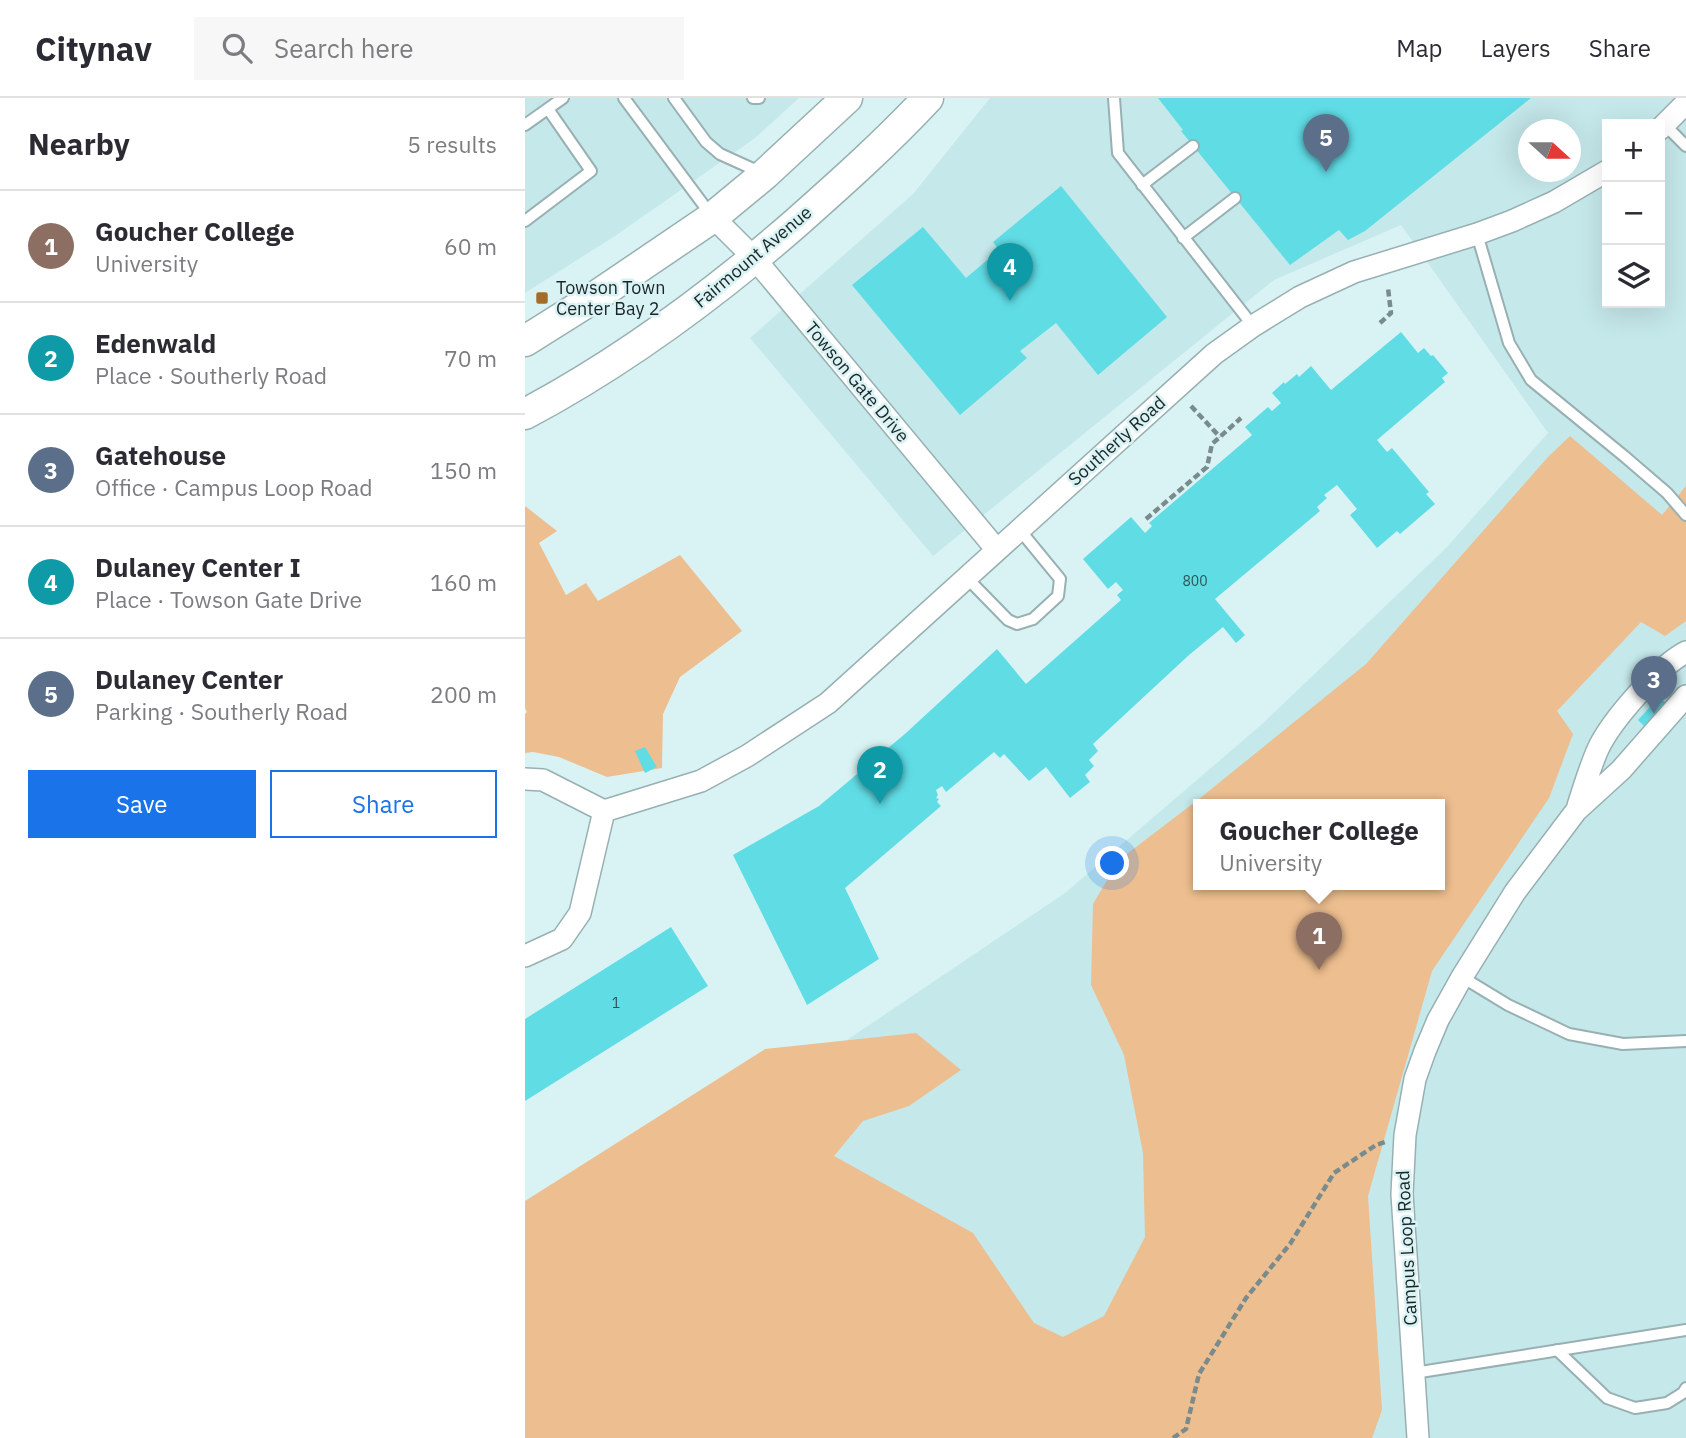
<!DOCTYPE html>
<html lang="en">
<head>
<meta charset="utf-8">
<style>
  body { margin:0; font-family:"IBM Plex Sans",sans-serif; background:#f7f7f7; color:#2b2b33 }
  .controls { position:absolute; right:21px; top:21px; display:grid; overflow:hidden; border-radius:0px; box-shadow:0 7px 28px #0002 }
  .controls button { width:63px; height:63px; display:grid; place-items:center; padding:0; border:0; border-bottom:2px solid #e1e1e2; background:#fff; color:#2b2b33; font:35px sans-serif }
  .compass { position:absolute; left:993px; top:21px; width:63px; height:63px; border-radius:50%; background:#fff; box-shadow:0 7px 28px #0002; rotate:111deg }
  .you { position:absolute; left:588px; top:766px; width:24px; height:24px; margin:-18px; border:5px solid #fff; border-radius:50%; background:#1a73e8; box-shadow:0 0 0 10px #1a73e833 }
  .badge { display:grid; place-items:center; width:46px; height:46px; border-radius:50%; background:#1a73e8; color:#fff; font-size:23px; font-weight:700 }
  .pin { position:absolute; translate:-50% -58px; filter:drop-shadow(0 2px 4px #0008) }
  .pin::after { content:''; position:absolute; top:37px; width:24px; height:21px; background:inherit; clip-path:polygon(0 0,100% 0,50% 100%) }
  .popup { position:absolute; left:668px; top:701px; width:252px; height:91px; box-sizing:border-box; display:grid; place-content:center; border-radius:0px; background:#fff; filter:drop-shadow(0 2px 5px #0005); font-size:23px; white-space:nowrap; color:#7c7c81 }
  .popup b { font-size:26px; color:#2b2b33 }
  .popup::after { content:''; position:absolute; left:50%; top:100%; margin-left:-14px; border:14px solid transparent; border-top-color:#fff }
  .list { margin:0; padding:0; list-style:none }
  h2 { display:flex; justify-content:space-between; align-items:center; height:91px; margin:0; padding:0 28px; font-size:30px }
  h2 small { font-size:23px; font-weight:400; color:#7c7c81 }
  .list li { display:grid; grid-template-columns:46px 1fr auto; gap:21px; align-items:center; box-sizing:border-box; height:112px; padding:0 28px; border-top:2px solid #e1e1e2 }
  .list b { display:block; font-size:26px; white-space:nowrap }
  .list p { margin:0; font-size:23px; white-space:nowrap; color:#7c7c81 }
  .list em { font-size:23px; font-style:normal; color:#7c7c81 }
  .actions { display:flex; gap:14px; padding:21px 28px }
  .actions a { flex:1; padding:16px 0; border:2px solid #1a73e8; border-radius:0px; text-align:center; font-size:24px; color:#1a73e8 }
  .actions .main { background:#1a73e8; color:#fff }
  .icon { flex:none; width:38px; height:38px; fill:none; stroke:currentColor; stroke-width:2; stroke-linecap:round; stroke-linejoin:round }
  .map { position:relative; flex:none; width:1161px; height:1340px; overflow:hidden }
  header { display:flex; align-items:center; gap:42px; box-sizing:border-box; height:98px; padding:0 35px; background:#fff; border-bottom:2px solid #e1e1e2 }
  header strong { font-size:33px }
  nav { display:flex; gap:38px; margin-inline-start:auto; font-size:24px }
  .search { width:490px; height:63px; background:#f7f7f7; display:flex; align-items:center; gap:18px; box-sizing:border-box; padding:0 24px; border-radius:0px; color:#7c7c81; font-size:26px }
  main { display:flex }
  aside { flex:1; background:#fff }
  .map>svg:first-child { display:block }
</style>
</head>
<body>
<header>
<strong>Citynav</strong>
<div class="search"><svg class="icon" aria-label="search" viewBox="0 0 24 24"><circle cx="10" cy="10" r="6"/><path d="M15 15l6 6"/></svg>Search here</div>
<nav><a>Map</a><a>Layers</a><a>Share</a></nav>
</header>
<main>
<aside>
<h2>Nearby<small>5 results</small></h2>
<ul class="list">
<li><span class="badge" style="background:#8d6e63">1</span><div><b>Goucher College</b><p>University</p></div><em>60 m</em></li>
<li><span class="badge" style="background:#0f9aa8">2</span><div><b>Edenwald</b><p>Place · Southerly Road</p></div><em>70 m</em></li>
<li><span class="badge" style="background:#5c6f8a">3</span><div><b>Gatehouse</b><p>Office · Campus Loop Road</p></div><em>150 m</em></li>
<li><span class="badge" style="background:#0f9aa8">4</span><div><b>Dulaney Center I</b><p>Place · Towson Gate Drive</p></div><em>160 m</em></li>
<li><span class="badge" style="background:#5c6f8a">5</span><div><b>Dulaney Center</b><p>Parking · Southerly Road</p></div><em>200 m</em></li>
</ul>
<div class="actions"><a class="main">Save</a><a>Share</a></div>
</aside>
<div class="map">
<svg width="1161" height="1340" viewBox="0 0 1161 1340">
  <rect width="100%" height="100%" fill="#d9f3f5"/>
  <path fill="#c5e8ea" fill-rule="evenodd" d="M 0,0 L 274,0 L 230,40 L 90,138 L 0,195 Z
    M 465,0 L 1161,0 L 1161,1340 L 0,1340 L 313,948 L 540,795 L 736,627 L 921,450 L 1023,335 L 876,127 L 749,182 L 408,458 L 225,240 L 388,96 ZM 1082,26 L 1135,26 L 1135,205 L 1082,205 ZM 1004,32 L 1046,32 L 1046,74 L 1004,74 ZM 673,706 L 915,706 L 915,786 L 673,786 Z"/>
  <path fill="#edbe8f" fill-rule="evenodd" d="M 1045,338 L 1137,417 L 1161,388 L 1161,523 L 1140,538 L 1116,524 L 1032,613 L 1048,636 L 1024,700 L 907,873 L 843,1098 L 857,1312 L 847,1340 L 0,1340 L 0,1103 L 240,951 L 391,935 L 436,972 L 384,1008 L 338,1023 L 309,1058 L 448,1135 L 509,1225 L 538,1239 L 579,1218 L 620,1139 L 618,1055 L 599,957 L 566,887 L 568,806 L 594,762 L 674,701 L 841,566 L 1023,359 ZM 673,706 L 915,706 L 915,786 L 673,786 Z
    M 0,408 L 32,433 L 14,445 L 41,497 L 61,485 L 73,503 L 155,457 L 217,533 L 155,579 L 138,616 L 137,670 L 82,679 L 34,659 L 8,654 L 0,655 L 0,616 L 2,614 L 0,610 Z"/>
  <path fill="#60dce5" d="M 633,0 L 1006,0 L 840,133 L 823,142 L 814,132 L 765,167 L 656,33 L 658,32 Z
    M 536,88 L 642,219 L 573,277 L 531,225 L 495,253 L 502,260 L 435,317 L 327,187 L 398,129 L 441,180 L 474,152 L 468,144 Z
    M 876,234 L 893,255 L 899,250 L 906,258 L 908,257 L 923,275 L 917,280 L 920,284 L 852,342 L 862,354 L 867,350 L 904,394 L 901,396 L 910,406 L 875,436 L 872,433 L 852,450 L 825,417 L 832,411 L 812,387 L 799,397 L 802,400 L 792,409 L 795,413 L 690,501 L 720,537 L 711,545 L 698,529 L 664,557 L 568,646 L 573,653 L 564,662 L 569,668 L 560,677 L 565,684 L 545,700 L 521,669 L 504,683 L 479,656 L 475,660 L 469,654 L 421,694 L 417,688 L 411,692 L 413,697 L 411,700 L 414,701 L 412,704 L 416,708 L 320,790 L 354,861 L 282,907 L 208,757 L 294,708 L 381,635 L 472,551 L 501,586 L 596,502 L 592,497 L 598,492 L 591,484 L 583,491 L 558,461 L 606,419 L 620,435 L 627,428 L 624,425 L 727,337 L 720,329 L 743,309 L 747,313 L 756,305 L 747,295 L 759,284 L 760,286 L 772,276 L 774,279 L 786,268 L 806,292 Z
    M 1134,599 L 1146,609 L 1124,633 L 1113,622 Z
    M 120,649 L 132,669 L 120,675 L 110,653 Z
    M 146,829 L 183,888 L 0,1003 L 0,921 Z"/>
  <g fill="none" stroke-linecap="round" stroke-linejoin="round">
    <g stroke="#98b0b2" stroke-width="14">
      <path id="service" d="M 99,0 L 186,117
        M 149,0 L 181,44 L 195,56 L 237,75
        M 228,0 L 234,0
        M 589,0 L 593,55 L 728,228
        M 0,27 L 38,0
        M 1140,27 L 1161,48
        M 617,87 L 668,48
        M 0,123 L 66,73 L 23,11
        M 952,136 L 984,245 L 1006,282 L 1099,358 L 1142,395 L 1161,417
        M 658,140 L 710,100
        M 442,480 L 483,522 L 492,526 L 508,521 L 533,498 L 535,481 L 494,431
        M 937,879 L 983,907 L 1044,936 L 1098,946 L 1161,943
        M 1032,1252 L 1082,1300 L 1110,1310 L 1142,1305 L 1158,1295 L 1161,1290
        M 889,1275 L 1161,1232"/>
    </g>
    <g stroke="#98b0b2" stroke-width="24">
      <path id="minor" d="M 1135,31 L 1161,5
        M 188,119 L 230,161 L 472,452
        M 0,681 L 18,682 L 79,713 L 176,683 L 222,658 L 303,605 L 689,256 L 728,228 L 775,199 L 829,174 L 952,136 L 987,123 L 1029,104 L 1082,73
        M 1053,708 C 1059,689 1065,669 1073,651 C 1086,623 1134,568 1161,554
        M 0,858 L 37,841 L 55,815 L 79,713
        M 893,1340 L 877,1096 L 880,1037 L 890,981 L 900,953 L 913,922 L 937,879 L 990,794 L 1051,713 L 1096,672 L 1161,598"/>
    </g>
    <g stroke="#98b0b2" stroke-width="33">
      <path id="secondary" d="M 0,243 L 70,199 L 188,119 L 240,76 L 322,0
        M 0,316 C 98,264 187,198 271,125 C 316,85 361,45 403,0"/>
    </g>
    <path stroke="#7a8b8d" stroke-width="4.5" stroke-dasharray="7 3.5" stroke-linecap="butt" d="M 855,225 L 866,215 L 863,190
      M 666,308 L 695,339
      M 621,421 L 682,369 L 687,346 L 716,320
      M 648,1340 L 661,1331 L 674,1276 L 721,1200 L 765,1146 L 809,1075 L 851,1047 L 860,1044"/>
    <use href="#service" stroke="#fff" stroke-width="10"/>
    <use href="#minor" stroke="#fff" stroke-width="21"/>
    <use href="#secondary" stroke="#fff" stroke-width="30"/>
  </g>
  <rect fill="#a46c29" stroke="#d9f3f5" stroke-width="2.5" x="10" y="193" width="14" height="14" rx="3.5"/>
  <g text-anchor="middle" stroke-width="5" stroke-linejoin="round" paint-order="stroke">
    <g font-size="14" fill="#2c5255">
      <text x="670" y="488">800</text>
      <text x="91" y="910">1</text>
    </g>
    <g font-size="18" fill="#1b2425" stroke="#d9f3f5">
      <text transform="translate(228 159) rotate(-40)" y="6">Fairmount Avenue</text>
      <text transform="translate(332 284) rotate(50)" y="6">Towson Gate Drive</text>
      <text transform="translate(592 343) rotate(-42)" y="6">Southerly Road</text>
      <text transform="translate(882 1150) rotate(-93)" y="6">Campus Loop Road</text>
    </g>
    <g font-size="18" fill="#1b2425" stroke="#d9f3f5" text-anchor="start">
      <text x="31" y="196">Towson Town<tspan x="31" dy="21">Center Bay 2</tspan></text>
    </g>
  </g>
</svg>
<div class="controls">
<button>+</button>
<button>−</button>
<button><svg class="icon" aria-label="layers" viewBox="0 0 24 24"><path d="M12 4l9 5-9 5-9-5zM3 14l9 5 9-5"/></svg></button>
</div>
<svg class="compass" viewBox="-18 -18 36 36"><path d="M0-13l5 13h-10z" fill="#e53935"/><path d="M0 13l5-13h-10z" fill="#7c7c81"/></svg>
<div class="you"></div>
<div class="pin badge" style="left:794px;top:872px;background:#8d6e63">1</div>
<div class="popup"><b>Goucher College</b>University</div>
<div class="pin badge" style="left:355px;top:706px;background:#0f9aa8">2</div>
<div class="pin badge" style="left:1129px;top:616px;background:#5c6f8a">3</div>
<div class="pin badge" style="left:485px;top:203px;background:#0f9aa8">4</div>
<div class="pin badge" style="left:801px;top:74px;background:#5c6f8a">5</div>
</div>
</main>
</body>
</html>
